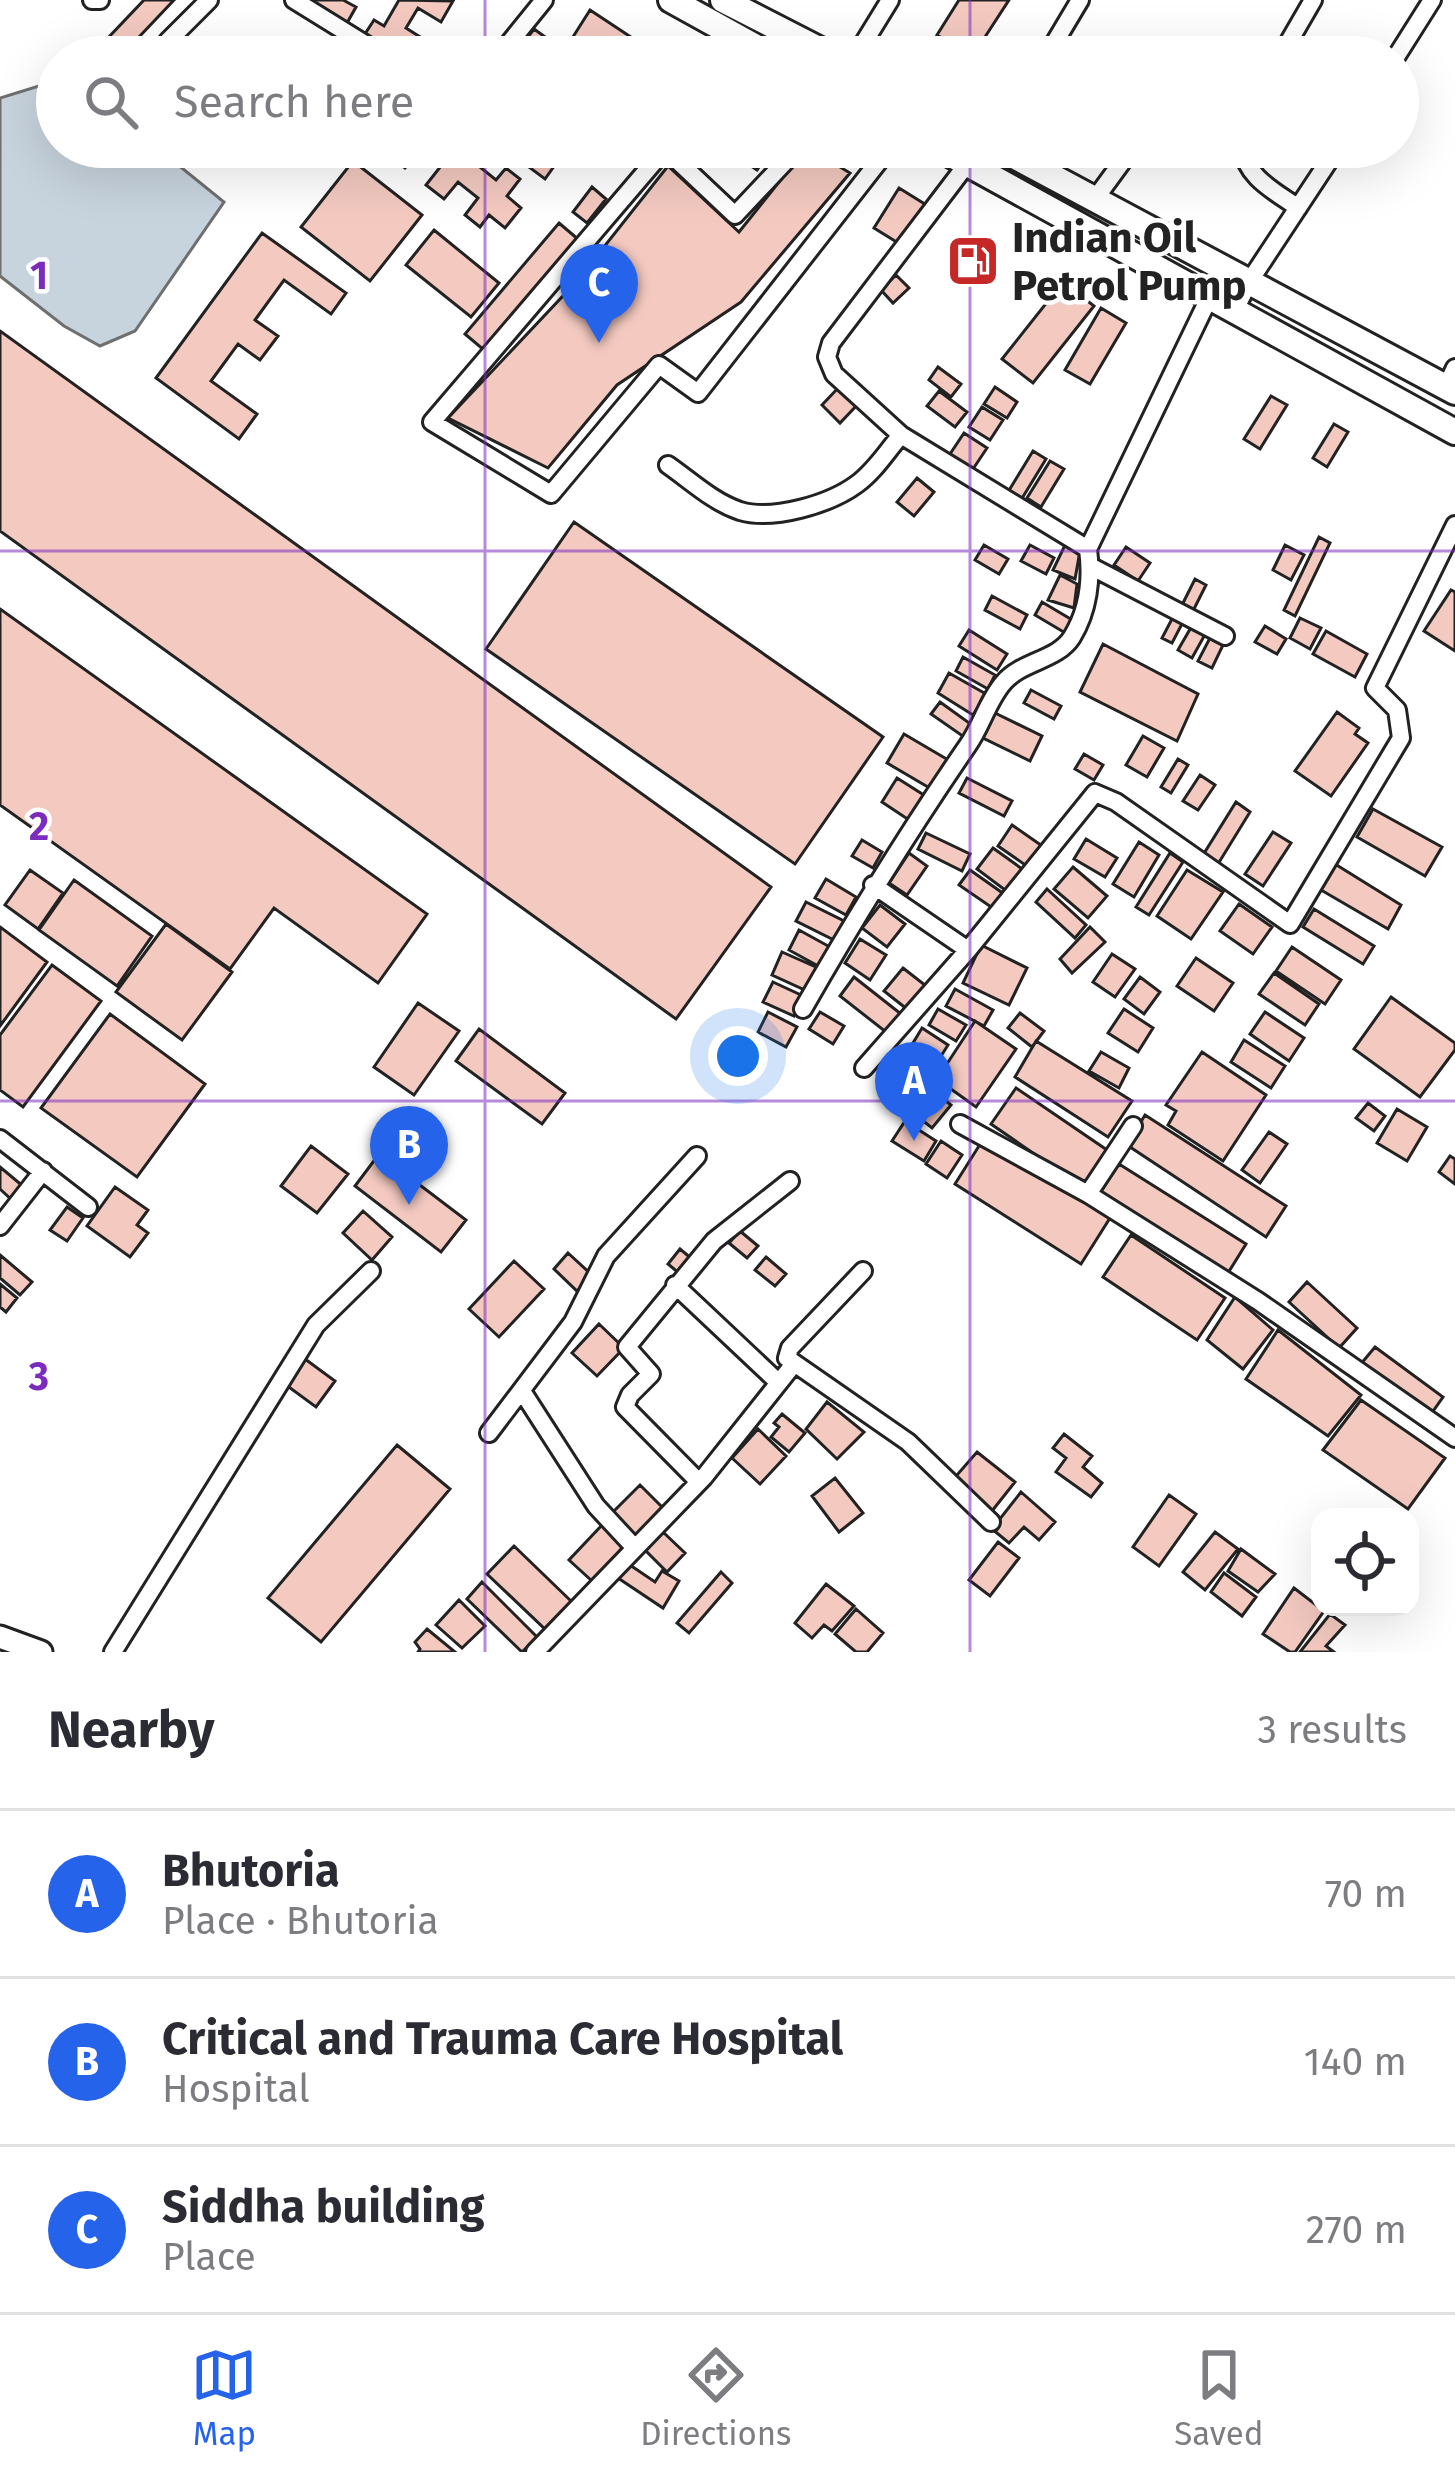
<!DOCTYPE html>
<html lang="en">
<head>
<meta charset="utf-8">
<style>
  body { margin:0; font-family:"Fira Sans",sans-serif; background:#f2f2f3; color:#2b2b33 }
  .controls { position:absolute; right:36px; bottom:36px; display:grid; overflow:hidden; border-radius:24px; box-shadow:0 12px 48px #0002 }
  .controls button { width:108px; height:108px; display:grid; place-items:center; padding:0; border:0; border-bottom:3px solid #e1e1e2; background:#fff; color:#2b2b33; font:60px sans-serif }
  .you { position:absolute; left:738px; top:1056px; width:42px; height:42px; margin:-30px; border:9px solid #fff; border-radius:50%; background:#1a73e8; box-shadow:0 0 0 18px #1a73e833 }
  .badge { display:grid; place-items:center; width:78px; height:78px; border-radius:50%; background:#2563eb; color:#fff; font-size:39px; font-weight:700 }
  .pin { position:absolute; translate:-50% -99px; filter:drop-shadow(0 3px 6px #0008) }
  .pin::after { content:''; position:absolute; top:63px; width:42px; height:36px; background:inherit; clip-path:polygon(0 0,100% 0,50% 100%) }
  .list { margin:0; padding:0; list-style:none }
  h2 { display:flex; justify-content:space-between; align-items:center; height:156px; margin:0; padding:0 48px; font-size:51px }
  h2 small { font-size:39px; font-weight:400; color:#7c7c81 }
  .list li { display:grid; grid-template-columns:78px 1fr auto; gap:36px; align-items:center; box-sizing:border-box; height:168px; padding:0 48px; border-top:3px solid #e1e1e2 }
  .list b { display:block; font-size:45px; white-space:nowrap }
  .list p { margin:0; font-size:39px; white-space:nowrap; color:#7c7c81 }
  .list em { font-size:39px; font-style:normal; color:#7c7c81 }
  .icon { flex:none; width:66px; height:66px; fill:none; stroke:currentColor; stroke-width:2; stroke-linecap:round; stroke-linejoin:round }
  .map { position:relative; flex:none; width:1455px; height:1652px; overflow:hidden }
  .search { position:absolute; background:#fff; box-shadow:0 12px 48px #0002; left:36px; right:36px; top:36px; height:132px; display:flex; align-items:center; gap:30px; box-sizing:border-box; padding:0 42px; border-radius:66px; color:#7c7c81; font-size:45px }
  .sheet { height:660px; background:#fff }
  nav { display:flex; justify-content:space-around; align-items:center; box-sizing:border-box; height:168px; border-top:3px solid #e1e1e2; background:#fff; font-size:33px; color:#7c7c81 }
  nav a { display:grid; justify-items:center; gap:6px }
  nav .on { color:#2563eb }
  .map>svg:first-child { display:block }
</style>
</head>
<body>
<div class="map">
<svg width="1455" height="1652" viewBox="0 0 1455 1652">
  <rect width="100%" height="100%" fill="#fff"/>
  <path fill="#c7d3dd" stroke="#6f6f6f" stroke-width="3" d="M 55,81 L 57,147 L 156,147 L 224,202 L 135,331 L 100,346 L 64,326 L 0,276 L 0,98 Z"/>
  <path fill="#f3c9c0" stroke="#222" stroke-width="3" d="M 144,0 L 174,0 L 123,54 L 107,39 Z
    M 304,0 L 343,0 L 356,7 L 347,23 Z
    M 399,0 L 453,1 L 441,22 L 418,8 L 406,28 L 428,42 L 419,57 L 395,57 L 363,37 L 374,20 L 384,26 Z
    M 959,0 L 1009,0 L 972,57 L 937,35 Z
    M 590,10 L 655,53 L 653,57 L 597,57 L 571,40 Z
    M 534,29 L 573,57 L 536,57 L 521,46 Z
    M 184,35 L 208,57 L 163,57 Z
    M 1092,38 L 1111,51 L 1107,57 L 1080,57 Z
    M 393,147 L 450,147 L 459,154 L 465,147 L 480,147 L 485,151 L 475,163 L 496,180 L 506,168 L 520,179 L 507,196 L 521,208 L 505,228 L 489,215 L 480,227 L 465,215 L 478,198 L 458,182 L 444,199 L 426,185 L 441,166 L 421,150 L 405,168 L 387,154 Z
    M 502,147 L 537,147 L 557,162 L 545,179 Z
    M 678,147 L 711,147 L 699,167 L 675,153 Z
    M 738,147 L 773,147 L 757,170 L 733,154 Z
    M 807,147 L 850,173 L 741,302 L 617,385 L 548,468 L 448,418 L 577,281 L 668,166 L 739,232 Z
    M 353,161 L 422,215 L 370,281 L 301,227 Z
    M 592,187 L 606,199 L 587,223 L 573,212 Z
    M 899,188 L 928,206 L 903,246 L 874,228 Z
    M 559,223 L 579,240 L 485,351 L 465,334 Z
    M 434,230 L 499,283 L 471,317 L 406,265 Z
    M 262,233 L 346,293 L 331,314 L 284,280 L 255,320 L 278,336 L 260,360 L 238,344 L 211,381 L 257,414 L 239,439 L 156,378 Z
    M 896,275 L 909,288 L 893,303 L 881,290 Z
    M 1063,282 L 1094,306 L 1033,383 L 1002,359 Z
    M 1101,308 L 1126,323 L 1090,384 L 1065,370 Z
    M 0,331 L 771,887 L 676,1019 L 0,531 Z
    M 938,367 L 961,384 L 951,397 L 929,380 Z
    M 839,387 L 858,404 L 840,423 L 822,405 Z
    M 995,387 L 1017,402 L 1007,418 L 984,404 Z
    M 939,391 L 967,412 L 955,427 L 927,406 Z
    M 1271,396 L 1287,405 L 1260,449 L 1244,439 Z
    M 982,407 L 1003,420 L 990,440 L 969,427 Z
    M 1334,424 L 1348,432 L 1327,467 L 1313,458 Z
    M 964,433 L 987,448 L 971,472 L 948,457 Z
    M 1033,451 L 1046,459 L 1021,500 L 1008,492 Z
    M 1050,461 L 1064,469 L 1041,507 L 1027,498 Z
    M 917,478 L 934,492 L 914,516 L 897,502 Z
    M 574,522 L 883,737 L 795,864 L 486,649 Z
    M 1319,537 L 1330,543 L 1295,616 L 1284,610 Z
    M 1066,543 L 1080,551 L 1075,579 L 1053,570 Z
    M 984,545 L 1008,559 L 999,574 L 975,560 Z
    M 1030,545 L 1054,558 L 1046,574 L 1021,561 Z
    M 1285,545 L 1304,555 L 1291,580 L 1273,570 Z
    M 1126,547 L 1150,563 L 1138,581 L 1114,565 Z
    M 1060,575 L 1077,584 L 1074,608 L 1048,600 Z
    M 1195,579 L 1206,585 L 1192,613 L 1181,607 Z
    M 1451,590 L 1455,592 L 1455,651 L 1424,631 Z
    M 992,596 L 1027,615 L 1020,629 L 985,610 Z
    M 1042,602 L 1074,621 L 1067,634 L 1035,615 Z
    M 0,609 L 427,914 L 378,983 L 274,908 L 230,969 L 0,805 Z
    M 1173,617 L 1183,622 L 1172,643 L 1162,638 Z
    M 1300,618 L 1321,628 L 1310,649 L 1290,638 Z
    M 1193,624 L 1207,631 L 1192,658 L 1178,650 Z
    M 1265,626 L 1286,639 L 1277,654 L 1255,642 Z
    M 969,630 L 1007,654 L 997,670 L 959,646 Z
    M 1326,631 L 1367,654 L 1355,677 L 1313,654 Z
    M 1212,634 L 1225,641 L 1212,668 L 1198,661 Z
    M 1103,644 L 1198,694 L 1177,741 L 1080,692 Z
    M 963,657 L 995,675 L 988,689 L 956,671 Z
    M 949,673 L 986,694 L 973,715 L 938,693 Z
    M 1031,690 L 1061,706 L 1054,719 L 1024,703 Z
    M 940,702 L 972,725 L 964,737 L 931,714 Z
    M 1337,712 L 1359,728 L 1355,734 L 1368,743 L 1331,796 L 1295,771 Z
    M 995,713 L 1042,736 L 1030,761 L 983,738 Z
    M 904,734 L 950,761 L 933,790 L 887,763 Z
    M 1143,736 L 1164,748 L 1147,777 L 1126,765 Z
    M 1084,754 L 1103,765 L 1094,780 L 1075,769 Z
    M 1178,759 L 1188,765 L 1171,793 L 1161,787 Z
    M 1200,775 L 1215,785 L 1198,810 L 1183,801 Z
    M 897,778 L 927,797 L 912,822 L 882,802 Z
    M 967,778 L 1012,801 L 1004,816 L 959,793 Z
    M 1236,802 L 1250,812 L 1218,864 L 1203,855 Z
    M 1373,809 L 1442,847 L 1425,876 L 1357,837 Z
    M 1012,825 L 1045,848 L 1031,869 L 998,846 Z
    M 1273,832 L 1291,843 L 1263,886 L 1245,874 Z
    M 926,833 L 970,854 L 962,871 L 918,849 Z
    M 1086,839 L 1117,858 L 1105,877 L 1074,859 Z
    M 862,840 L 882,852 L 873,868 L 852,856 Z
    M 1139,842 L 1159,855 L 1134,897 L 1113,884 Z
    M 993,848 L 1025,871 L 1009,893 L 977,869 Z
    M 909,853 L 927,866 L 907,895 L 889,883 Z
    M 1170,853 L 1183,862 L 1149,915 L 1136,907 Z
    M 1335,864 L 1401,905 L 1388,929 L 1321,890 Z
    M 1073,867 L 1107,896 L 1088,918 L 1054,889 Z
    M 30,870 L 63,893 L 38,929 L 5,905 Z
    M 970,870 L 1004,894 L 994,909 L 959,885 Z
    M 1187,870 L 1223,892 L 1191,939 L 1157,916 Z
    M 826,879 L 856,897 L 846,915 L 815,898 Z
    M 74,880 L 152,936 L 117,986 L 39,930 Z
    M 1047,889 L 1086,925 L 1075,938 L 1036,902 Z
    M 806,902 L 844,921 L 834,940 L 796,921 Z
    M 1239,904 L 1272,927 L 1253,954 L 1220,931 Z
    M 880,905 L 905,924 L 887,947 L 862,928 Z
    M 1314,909 L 1374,946 L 1363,964 L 1303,927 Z
    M 166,924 L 232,972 L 182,1040 L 116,992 Z
    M 0,927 L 47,962 L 0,1026 Z
    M 1090,927 L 1105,942 L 1072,973 L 1060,959 Z
    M 799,930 L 830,947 L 820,967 L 789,950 Z
    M 860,939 L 886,955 L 870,980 L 845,963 Z
    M 981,945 L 1027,968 L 1009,1005 L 963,983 Z
    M 1292,947 L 1341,980 L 1325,1004 L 1276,971 Z
    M 782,952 L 818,968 L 807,991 L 772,975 Z
    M 1112,954 L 1135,969 L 1115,997 L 1093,982 Z
    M 1196,958 L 1233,983 L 1214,1011 L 1177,986 Z
    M 52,965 L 101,1001 L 23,1107 L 0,1090 L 0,1035 Z
    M 903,968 L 930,989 L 912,1013 L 884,991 Z
    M 1274,973 L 1319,1004 L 1305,1025 L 1259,994 Z
    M 854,977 L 901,1014 L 886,1032 L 840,996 Z
    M 1140,977 L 1160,992 L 1144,1014 L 1124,999 Z
    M 773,982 L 803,996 L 794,1016 L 763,1002 Z
    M 955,989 L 993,1010 L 984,1026 L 946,1006 Z
    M 1391,997 L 1455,1043 L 1455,1050 L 1420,1097 L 1354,1049 Z
    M 418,1003 L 459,1031 L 414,1095 L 374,1067 Z
    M 938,1009 L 966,1025 L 956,1041 L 929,1025 Z
    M 1124,1009 L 1153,1028 L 1138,1052 L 1108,1033 Z
    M 768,1012 L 797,1027 L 786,1047 L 758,1032 Z
    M 820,1012 L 844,1026 L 833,1044 L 809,1029 Z
    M 1265,1012 L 1304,1038 L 1289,1061 L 1250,1034 Z
    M 1020,1013 L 1044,1031 L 1032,1047 L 1008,1028 Z
    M 110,1014 L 205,1084 L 137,1177 L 41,1108 Z
    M 975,1021 L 1016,1049 L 976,1107 L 937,1079 Z
    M 922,1028 L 948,1045 L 936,1064 L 910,1048 Z
    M 479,1029 L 565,1093 L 542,1124 L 456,1061 Z
    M 1244,1040 L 1285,1066 L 1271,1088 L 1231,1062 Z
    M 1036,1041 L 1132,1101 L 1108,1137 L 1015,1077 Z
    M 1101,1052 L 1129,1068 L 1119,1088 L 1089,1071 Z
    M 1202,1052 L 1266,1095 L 1223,1161 L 1168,1125 L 1176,1111 L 1166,1105 Z
    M 901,1053 L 929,1074 L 915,1092 L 888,1071 Z
    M 1016,1088 L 1107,1150 L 1082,1187 L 991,1124 Z
    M 931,1089 L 951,1105 L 932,1128 L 913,1113 Z
    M 1368,1103 L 1385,1116 L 1374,1131 L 1356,1118 Z
    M 1397,1109 L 1427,1127 L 1407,1161 L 1377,1143 Z
    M 1145,1115 L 1286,1206 L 1266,1237 L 1127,1145 Z
    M 905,1121 L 936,1141 L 924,1161 L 892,1141 Z
    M 1269,1132 L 1287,1144 L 1260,1183 L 1242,1170 Z
    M 984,1138 L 1110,1218 L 1081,1264 L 955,1184 Z
    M 941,1141 L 962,1155 L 947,1178 L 926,1164 Z
    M 311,1146 L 348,1174 L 317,1213 L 281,1186 Z
    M 379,1154 L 466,1220 L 441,1252 L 355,1186 Z
    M 1450,1156 L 1455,1159 L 1455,1184 L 1439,1172 Z
    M 1119,1164 L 1246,1244 L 1228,1273 L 1100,1193 Z
    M 0,1167 L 24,1187 L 13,1201 L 0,1189 Z
    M 115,1187 L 148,1210 L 137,1225 L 148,1233 L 130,1257 L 87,1226 Z
    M 67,1207 L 83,1218 L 67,1241 L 50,1230 Z
    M 363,1211 L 392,1237 L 372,1260 L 343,1233 Z
    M 740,1231 L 758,1246 L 747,1258 L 729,1243 Z
    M 1131,1235 L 1225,1298 L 1197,1340 L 1103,1277 Z
    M 680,1249 L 692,1259 L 680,1274 L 668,1264 Z
    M 568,1253 L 592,1275 L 577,1291 L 554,1269 Z
    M 0,1255 L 32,1282 L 20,1295 L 0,1278 Z
    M 766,1257 L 786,1274 L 775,1286 L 755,1270 Z
    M 514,1261 L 544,1289 L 499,1337 L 469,1309 Z
    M 1307,1282 L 1357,1328 L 1339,1348 L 1289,1302 Z
    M 0,1284 L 17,1298 L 6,1312 L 0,1307 Z
    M 1235,1297 L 1273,1330 L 1243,1369 L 1207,1340 Z
    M 599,1324 L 624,1348 L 597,1376 L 572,1353 Z
    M 1278,1330 L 1361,1395 L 1328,1436 L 1246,1379 Z
    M 1375,1347 L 1443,1397 L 1431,1414 L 1360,1365 Z
    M 305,1359 L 335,1381 L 316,1407 L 286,1385 Z
    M 1361,1400 L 1445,1458 L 1408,1509 L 1323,1450 Z
    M 827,1402 L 864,1432 L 837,1459 L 806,1429 Z
    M 782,1414 L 805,1433 L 789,1452 L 771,1437 L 779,1427 L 774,1423 Z
    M 758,1429 L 786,1456 L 760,1484 L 732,1458 Z
    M 1064,1434 L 1092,1456 L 1083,1467 L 1102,1483 L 1091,1497 L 1056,1472 L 1066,1458 L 1053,1448 Z
    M 397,1445 L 450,1489 L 321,1642 L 268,1598 Z
    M 977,1452 L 1015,1482 L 988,1516 L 950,1483 Z
    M 835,1478 L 863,1513 L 839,1532 L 812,1496 Z
    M 640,1485 L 664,1509 L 634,1539 L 610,1515 Z
    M 1021,1492 L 1055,1522 L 1039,1540 L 1024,1527 L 1009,1543 L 992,1529 Z
    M 1169,1495 L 1196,1514 L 1159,1566 L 1133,1547 Z
    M 603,1524 L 625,1545 L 592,1581 L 569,1560 Z
    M 663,1532 L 685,1553 L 667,1572 L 645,1550 Z
    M 1215,1532 L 1238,1549 L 1205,1590 L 1183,1572 Z
    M 998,1542 L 1019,1558 L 990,1596 L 969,1580 Z
    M 514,1546 L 572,1602 L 546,1630 L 487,1574 Z
    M 1241,1549 L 1275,1574 L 1258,1592 L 1228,1571 Z
    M 624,1561 L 655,1582 L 662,1571 L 679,1581 L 663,1608 L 615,1576 Z
    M 721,1572 L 732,1583 L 689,1633 L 677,1623 Z
    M 1224,1573 L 1256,1597 L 1242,1616 L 1211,1592 Z
    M 482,1582 L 537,1637 L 522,1652 L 467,1599 Z
    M 826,1584 L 854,1606 L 832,1631 L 824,1625 L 812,1638 L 795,1623 Z
    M 1294,1588 L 1324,1611 L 1295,1652 L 1290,1652 L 1263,1634 Z
    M 459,1600 L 485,1626 L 462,1648 L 436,1625 Z
    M 856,1609 L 883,1633 L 867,1652 L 856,1652 L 835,1634 Z
    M 1330,1614 L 1345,1625 L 1326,1646 L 1334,1652 L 1300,1652 Z
    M 427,1629 L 455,1652 L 418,1652 L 420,1649 L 415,1642 Z"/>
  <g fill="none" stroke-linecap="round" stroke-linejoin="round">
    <g stroke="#222" stroke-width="22">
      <path id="street" d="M 92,0 L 100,0
        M 294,0 L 386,57
        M 168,41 L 209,0
        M 498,57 L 544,0
        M 855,57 L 890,0
        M 1046,57 L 1080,0
        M 1199,57 L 1205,47
        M 1280,57 L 1313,0
        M 1396,57 L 1432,0
        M 799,147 L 735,215 L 665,149 L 432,422 L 551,494 L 659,365 L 698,393 L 890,147
        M 1242,147 C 1246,178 1275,191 1298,208
        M 1095,199 L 1133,147
        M 1234,312 L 1249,282 L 1338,147
        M 1446,387 L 1455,368
        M 901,435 L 834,374 L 827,357 L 831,343 L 967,164
        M 668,465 C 691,481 713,502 740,511 C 773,521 830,504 857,484 C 875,471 887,451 901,435 L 1088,549 L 1209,298
        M 1090,566 L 1225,636
        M 873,885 L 968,950 L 1095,793 L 1116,802 L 1290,924 L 1401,738 L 1397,710 L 1375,688 L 1455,525
        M 803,1009 C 855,918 909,831 968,745 C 982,725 988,700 1004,682 C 1022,661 1058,660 1072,637 C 1088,611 1092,579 1088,549
        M 864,1068 L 968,950
        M 960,1124 L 1088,1194
        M 1133,1126 L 1088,1194 L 1258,1301 L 1455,1438
        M 0,1139 L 88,1207
        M 0,1226 L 43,1171
        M 863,1271 L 790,1348 L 787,1358 L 908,1442 L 991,1522
        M 675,1285 L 778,1382
        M 522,1391 L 596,1506 L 635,1548
        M 489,1433 L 573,1322 L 606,1256 L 697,1156
        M 699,1482 L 625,1407 L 630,1395 L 651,1374 L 627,1347 L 714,1241 L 790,1181
        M 113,1652 L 316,1325 L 371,1271
        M 535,1652 L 704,1477 L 793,1365"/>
    </g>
    <g stroke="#222" stroke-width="27">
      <path id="secondary" d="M 0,1637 L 41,1652"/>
    </g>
    <g stroke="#222" stroke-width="30">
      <path id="primary" d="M 671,0 L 774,57
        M 723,0 L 834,57
        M 937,147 L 1455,432
        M 997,147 L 1455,392"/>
    </g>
    <use href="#street" stroke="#fff" stroke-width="16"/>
    <use href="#secondary" stroke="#fff" stroke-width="21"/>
    <use href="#primary" stroke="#fff" stroke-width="24"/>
  </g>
  <path fill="none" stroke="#7b2cbf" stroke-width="3" stroke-opacity="0.55" d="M 485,0 L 485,57M 970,0 L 970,57M 485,147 L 485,1652M 970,147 L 970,1652M 0,551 L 1455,551M 0,1101 L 1455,1101"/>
  <defs>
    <g id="fuel-square" transform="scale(2.7)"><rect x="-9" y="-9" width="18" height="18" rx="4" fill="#c62828" stroke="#fff"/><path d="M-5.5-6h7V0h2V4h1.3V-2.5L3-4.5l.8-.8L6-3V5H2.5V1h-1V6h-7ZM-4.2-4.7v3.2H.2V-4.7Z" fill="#fff"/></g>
  </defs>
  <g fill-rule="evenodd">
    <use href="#fuel-square" x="973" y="261"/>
  </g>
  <g text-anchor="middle" stroke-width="9" stroke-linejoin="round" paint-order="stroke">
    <g font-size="42" font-weight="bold" fill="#222" stroke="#fff" text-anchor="start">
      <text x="1012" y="252">Indian Oil<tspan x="1012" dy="48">Petrol Pump</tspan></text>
    </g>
  </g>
  <g font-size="39" text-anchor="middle" font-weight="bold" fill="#7b2cbf" stroke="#fff" stroke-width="9" stroke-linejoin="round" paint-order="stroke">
    <text x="39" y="289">1</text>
    <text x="39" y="840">2</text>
    <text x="39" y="1390">3</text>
  </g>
</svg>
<div class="controls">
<button><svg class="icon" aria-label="locate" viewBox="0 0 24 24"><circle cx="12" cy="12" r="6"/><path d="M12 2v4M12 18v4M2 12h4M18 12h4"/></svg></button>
</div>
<div class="you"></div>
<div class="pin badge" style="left:914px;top:1141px">A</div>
<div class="pin badge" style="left:409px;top:1205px">B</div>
<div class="pin badge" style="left:599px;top:343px">C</div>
<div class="search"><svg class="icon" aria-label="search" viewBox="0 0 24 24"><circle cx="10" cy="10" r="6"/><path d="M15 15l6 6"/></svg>Search here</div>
</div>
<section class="sheet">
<h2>Nearby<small>3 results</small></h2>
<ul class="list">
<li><span class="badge">A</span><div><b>Bhutoria</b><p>Place · Bhutoria</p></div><em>70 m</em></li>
<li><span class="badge">B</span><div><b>Critical and Trauma Care Hospital</b><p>Hospital</p></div><em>140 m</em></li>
<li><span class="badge">C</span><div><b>Siddha building</b><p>Place</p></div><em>270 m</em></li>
</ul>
</section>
<nav>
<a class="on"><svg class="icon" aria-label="map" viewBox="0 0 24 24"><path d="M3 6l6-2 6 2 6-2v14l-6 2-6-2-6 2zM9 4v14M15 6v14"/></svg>Map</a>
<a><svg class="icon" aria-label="directions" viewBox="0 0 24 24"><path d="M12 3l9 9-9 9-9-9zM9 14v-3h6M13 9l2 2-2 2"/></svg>Directions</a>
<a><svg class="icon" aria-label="saved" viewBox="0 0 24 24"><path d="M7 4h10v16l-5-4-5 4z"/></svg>Saved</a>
</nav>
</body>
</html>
